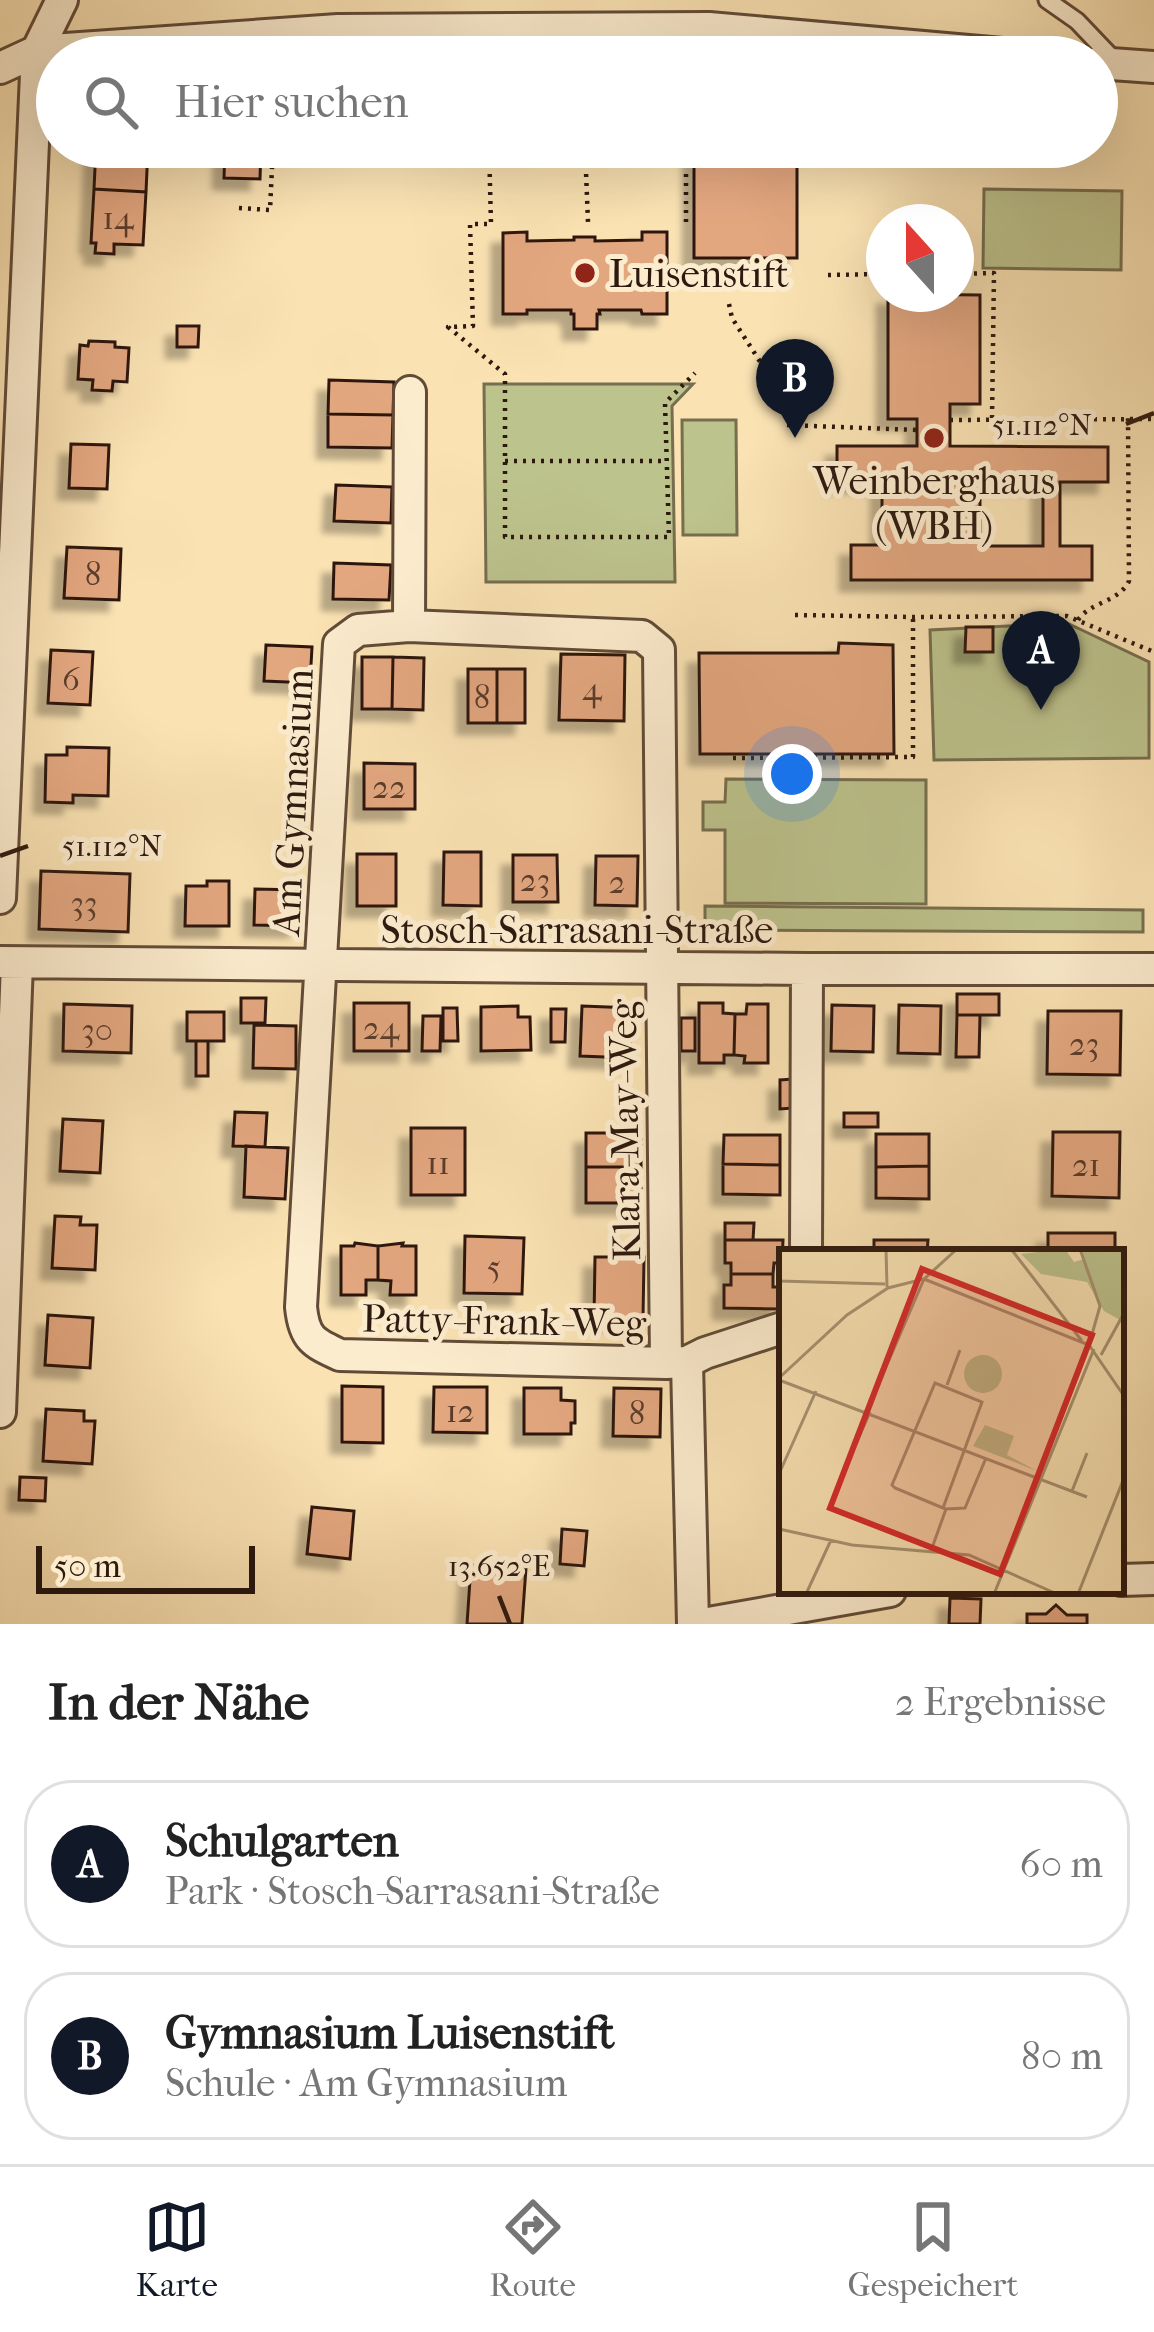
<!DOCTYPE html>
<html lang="de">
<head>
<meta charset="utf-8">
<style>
  body { margin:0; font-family:"IM FELL French Canon",serif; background:#f6f6f6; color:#222 }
  .compass { position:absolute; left:866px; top:204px; width:108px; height:108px; border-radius:50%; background:#fff; box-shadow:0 12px 48px #0002; rotate:339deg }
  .scale { position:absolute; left:36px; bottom:30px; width:219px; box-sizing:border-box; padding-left:12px; border:6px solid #2e190f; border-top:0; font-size:33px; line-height:42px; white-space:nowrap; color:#2e190f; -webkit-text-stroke:9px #fcecce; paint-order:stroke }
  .you { position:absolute; left:792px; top:774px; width:42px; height:42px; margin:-30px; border:9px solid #fff; border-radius:50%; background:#1a73e8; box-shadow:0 0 0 18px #1a73e833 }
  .badge { display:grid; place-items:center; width:78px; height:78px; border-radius:50%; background:#111827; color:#fff; font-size:39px; font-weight:700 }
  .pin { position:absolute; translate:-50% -99px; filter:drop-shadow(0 3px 6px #0008) }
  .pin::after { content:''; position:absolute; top:63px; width:42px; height:36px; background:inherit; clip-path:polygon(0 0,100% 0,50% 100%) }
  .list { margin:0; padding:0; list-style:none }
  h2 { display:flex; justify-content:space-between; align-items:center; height:156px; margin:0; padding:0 48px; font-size:51px }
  h2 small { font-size:39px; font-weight:400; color:#767676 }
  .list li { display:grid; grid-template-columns:78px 1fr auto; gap:36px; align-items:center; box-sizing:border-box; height:168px; margin:0 24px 24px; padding:0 24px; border:3px solid #e0e0e0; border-radius:48px }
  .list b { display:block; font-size:45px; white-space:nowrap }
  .list p { margin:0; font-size:39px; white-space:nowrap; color:#767676 }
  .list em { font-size:39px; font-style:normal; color:#767676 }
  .icon { flex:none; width:66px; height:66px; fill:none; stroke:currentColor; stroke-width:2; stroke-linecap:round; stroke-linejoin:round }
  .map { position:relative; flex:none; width:1154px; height:1624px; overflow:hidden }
  .search { position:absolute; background:#fff; box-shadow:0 12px 48px #0002; left:36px; right:36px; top:36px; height:132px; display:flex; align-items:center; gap:30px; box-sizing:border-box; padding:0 42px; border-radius:66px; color:#767676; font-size:45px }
  .sheet { height:540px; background:#fff }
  nav { display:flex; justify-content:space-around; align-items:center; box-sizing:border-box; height:168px; border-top:3px solid #e0e0e0; background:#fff; font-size:33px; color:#767676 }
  nav a { display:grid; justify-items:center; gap:6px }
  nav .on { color:#111827 }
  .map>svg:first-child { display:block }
</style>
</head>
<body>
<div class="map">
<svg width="1154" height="1624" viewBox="0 0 1154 1624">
  <defs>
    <filter id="shadow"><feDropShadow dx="-11" dy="11" stdDeviation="3" flood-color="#0004"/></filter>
  </defs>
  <rect width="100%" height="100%" fill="#fae2b3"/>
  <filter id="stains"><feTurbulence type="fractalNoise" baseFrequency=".00167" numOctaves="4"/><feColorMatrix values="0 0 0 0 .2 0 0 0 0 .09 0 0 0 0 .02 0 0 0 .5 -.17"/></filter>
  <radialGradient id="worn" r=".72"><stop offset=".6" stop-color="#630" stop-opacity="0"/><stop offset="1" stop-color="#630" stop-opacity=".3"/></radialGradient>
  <path fill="#bdc38d" stroke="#766e4e" stroke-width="3" d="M 984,189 L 1122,191 L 1121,270 L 983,268 Z
    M 484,384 L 693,384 L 672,406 L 675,582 L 486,582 Z
    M 682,420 L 736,420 L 737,535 L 683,535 Z
    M 1067,623 L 1149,662 L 1149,758 L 934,760 L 930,630 Z
    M 726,779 L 926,780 L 926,904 L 725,903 L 725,830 L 703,830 L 703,802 L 725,802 Z
    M 705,906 L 1143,910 L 1143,932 L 705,930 Z"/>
  <path fill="#e3a780" stroke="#2e190f" stroke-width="3" fill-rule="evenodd" filter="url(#shadow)" d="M 96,147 L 148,147 L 146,192 L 94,189 Z
    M 225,147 L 261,147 L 260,179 L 224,178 Z
    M 694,147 L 797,147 L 797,258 L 694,258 Z
    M 94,189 L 146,192 L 143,245 L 114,244 L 114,254 L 95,253 L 96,243 L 91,243 Z
    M 527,232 L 527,241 L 574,240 L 574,237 L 595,237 L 595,241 L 642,240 L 642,232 L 667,232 L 667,314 L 642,314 L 641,310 L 599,310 L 600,314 L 597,314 L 597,329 L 574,329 L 574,314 L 571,314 L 571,310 L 527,310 L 527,314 L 503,314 L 503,233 Z
    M 888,294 L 980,295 L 980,404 L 950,404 L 950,446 L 1108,447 L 1108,482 L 1060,482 L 1060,546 L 1092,546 L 1092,580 L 851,580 L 851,545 L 882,545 L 882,482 L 837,481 L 837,446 L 917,446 L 917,419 L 888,419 ZM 980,482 L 1043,482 L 1043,546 L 980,546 Z
    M 177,326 L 199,326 L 198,347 L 177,347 Z
    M 89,341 L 115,342 L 115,347 L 129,348 L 127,382 L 113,381 L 112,391 L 92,390 L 93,380 L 78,379 L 80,345 L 88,346 Z
    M 329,380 L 394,382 L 393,415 L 328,414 Z
    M 328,414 L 393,415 L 392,448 L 328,447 Z
    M 71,444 L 109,445 L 107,489 L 69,488 Z
    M 336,485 L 392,487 L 391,523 L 334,521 Z
    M 67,547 L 121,549 L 119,600 L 64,598 Z
    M 334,563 L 391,565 L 389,600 L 333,599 Z
    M 966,627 L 993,627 L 993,652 L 965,652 Z
    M 839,643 L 893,645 L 894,754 L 700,754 L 699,653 L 838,653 Z
    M 266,645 L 312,647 L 310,683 L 264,681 Z
    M 51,650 L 93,652 L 90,705 L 48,703 Z
    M 561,654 L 625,655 L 624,721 L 559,720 Z
    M 362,657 L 393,657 L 392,709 L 362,709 Z
    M 393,657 L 424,658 L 423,710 L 392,709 Z
    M 468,669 L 497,669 L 497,723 L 468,723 Z
    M 497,669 L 525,669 L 525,723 L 497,723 Z
    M 67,747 L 109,748 L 108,796 L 73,795 L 73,803 L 45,802 L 46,755 L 67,755 Z
    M 364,763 L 415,764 L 415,809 L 364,809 Z
    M 444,852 L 481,852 L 481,906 L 443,905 Z
    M 357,854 L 396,854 L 396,906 L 357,906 Z
    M 513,855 L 557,855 L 558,902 L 513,902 Z
    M 596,856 L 638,856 L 637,906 L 595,905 Z
    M 41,871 L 130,874 L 128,932 L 39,929 Z
    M 207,881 L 229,881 L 229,926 L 185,926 L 186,886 L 207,886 Z
    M 255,889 L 299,890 L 299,926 L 254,925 Z
    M 957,994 L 999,994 L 999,1015 L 957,1015 Z
    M 241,998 L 266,998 L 265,1023 L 241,1023 Z
    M 354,1003 L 409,1003 L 409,1051 L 354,1051 Z
    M 699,1003 L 723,1003 L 723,1013 L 735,1014 L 734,1055 L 724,1055 L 724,1063 L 699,1063 Z
    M 64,1004 L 132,1006 L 131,1053 L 63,1051 Z
    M 747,1004 L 768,1004 L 768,1063 L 744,1063 L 745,1056 L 734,1055 L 735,1014 L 746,1014 Z
    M 832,1005 L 874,1006 L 873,1052 L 831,1051 Z
    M 899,1005 L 941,1006 L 940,1054 L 898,1053 Z
    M 518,1006 L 518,1017 L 530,1017 L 531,1050 L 481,1051 L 481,1007 Z
    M 582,1006 L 632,1008 L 630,1058 L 580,1056 Z
    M 443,1008 L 457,1008 L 458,1041 L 443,1041 Z
    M 551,1009 L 566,1009 L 565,1042 L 551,1042 Z
    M 1048,1011 L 1121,1011 L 1120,1075 L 1047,1074 Z
    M 187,1012 L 224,1012 L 224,1041 L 187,1041 Z
    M 957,1015 L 980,1015 L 979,1057 L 956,1057 Z
    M 423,1016 L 441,1016 L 440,1051 L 422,1051 Z
    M 681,1018 L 695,1018 L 695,1051 L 681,1051 Z
    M 254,1025 L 296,1026 L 296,1069 L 253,1068 Z
    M 196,1041 L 208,1041 L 208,1076 L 196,1076 Z
    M 793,1079 L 793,1108 L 780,1109 L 780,1080 Z
    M 235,1112 L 267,1113 L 265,1147 L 233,1146 Z
    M 844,1113 L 878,1113 L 878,1127 L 844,1127 Z
    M 63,1119 L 103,1121 L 100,1173 L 60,1171 Z
    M 411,1128 L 465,1128 L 465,1195 L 411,1195 Z
    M 1053,1132 L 1120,1132 L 1119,1198 L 1052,1196 Z
    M 586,1133 L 641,1133 L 641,1167 L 586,1167 Z
    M 876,1134 L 929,1134 L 929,1166 L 876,1167 Z
    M 724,1135 L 780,1135 L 780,1165 L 723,1164 Z
    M 246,1146 L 288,1148 L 285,1199 L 244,1197 Z
    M 723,1164 L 780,1165 L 780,1195 L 723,1194 Z
    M 929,1166 L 929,1199 L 876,1198 L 876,1167 Z
    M 586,1167 L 641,1167 L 641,1203 L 586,1203 Z
    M 55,1216 L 81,1217 L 80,1225 L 97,1225 L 95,1270 L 52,1268 Z
    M 725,1223 L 754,1223 L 753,1240 L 725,1240 Z
    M 1048,1233 L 1115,1233 L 1115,1252 L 1048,1252 Z
    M 465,1236 L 524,1238 L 522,1294 L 464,1293 Z
    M 725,1240 L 783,1240 L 782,1263 L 774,1263 L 773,1274 L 731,1274 L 731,1263 L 725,1263 Z
    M 874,1240 L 928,1240 L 927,1252 L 874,1252 Z
    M 355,1243 L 378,1246 L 378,1280 L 366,1280 L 366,1295 L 341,1295 L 341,1246 L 354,1246 Z
    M 403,1243 L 402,1246 L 416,1246 L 416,1295 L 390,1295 L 391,1281 L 378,1280 L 378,1246 Z
    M 595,1257 L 644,1257 L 643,1319 L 594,1319 Z
    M 731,1274 L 773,1274 L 773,1287 L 782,1287 L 782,1309 L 724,1308 L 724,1285 L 731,1285 Z
    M 48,1315 L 93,1318 L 90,1368 L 45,1365 Z
    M 342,1386 L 383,1387 L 383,1443 L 342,1442 Z
    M 434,1387 L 487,1387 L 487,1433 L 433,1432 Z
    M 524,1388 L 561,1388 L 561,1400 L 575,1401 L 575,1423 L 571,1423 L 571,1434 L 524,1434 Z
    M 614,1388 L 661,1389 L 660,1437 L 613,1436 Z
    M 46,1409 L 84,1411 L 84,1421 L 95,1421 L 92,1464 L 43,1461 Z
    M 20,1477 L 46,1478 L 45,1501 L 19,1500 Z
    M 312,1507 L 354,1511 L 350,1559 L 307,1554 Z
    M 562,1529 L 587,1531 L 584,1566 L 560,1564 Z
    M 471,1565 L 526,1568 L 522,1624 L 467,1624 Z
    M 950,1598 L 981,1599 L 980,1624 L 949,1624 Z
    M 1056,1605 L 1067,1615 L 1087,1615 L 1087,1624 L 1027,1624 L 1027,1614 L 1046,1614 Z"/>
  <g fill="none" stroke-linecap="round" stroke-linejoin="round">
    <g stroke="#614b38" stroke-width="21">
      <path id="service" d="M 1047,0 L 1077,21 L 1116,62"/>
    </g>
    <g stroke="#614b38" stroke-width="36">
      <path id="minor" d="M 37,51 L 338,30 L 709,28 L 1037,57
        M 1097,63 L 1154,67
        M 0,68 L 37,51 L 62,0
        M 409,626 L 410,392
        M 0,898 L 37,51
        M 0,962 L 807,969 L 1154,969
        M 806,1252 L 807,969
        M 687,1362 L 693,1624
        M 666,1363 L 659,650 L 642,636 L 409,626 L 358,630 L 339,644 L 301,1307 C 304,1338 313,1343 340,1355 L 666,1363 L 687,1362 L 705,1353 L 782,1328
        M 0,1412 L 17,963
        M 1121,1580 L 1154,1579
        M 703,1624 L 890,1591"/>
    </g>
    <path stroke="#2e190f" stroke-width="4.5" stroke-dasharray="3 6" stroke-linecap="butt" d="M 489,147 L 491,224 L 470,224 L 473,326 L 448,327 L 505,374 L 505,537 L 669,537 L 665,403 L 695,373
      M 585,147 L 588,222
      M 686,147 L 686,227
      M 239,208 L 270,210 L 273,147
      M 956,274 L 994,273 L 992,420
      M 828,275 L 884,274
      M 729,304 L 732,318 L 779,391 L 795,397
      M 950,420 L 1154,419
      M 787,425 L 917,430
      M 505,461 L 667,461
      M 795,615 L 913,617 L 1067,616 L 1154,652
      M 1078,620 C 1091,601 1118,603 1129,581 L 1128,418
      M 733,758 L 913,757 L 913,617"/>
    <use href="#service" stroke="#fcecce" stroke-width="15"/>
    <use href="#minor" stroke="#fcecce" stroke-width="30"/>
  </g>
  <path fill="none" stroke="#2e190f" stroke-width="4.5" d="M 1126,424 L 1154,413M 0,856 L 28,846M 499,1596 L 510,1624"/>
  <g fill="#8f2418" stroke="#fcecce" stroke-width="4.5">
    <circle cx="585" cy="273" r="12"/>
    <circle cx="934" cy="438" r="12"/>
  </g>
  <g text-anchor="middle" stroke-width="10" stroke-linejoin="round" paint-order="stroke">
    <g font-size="33" fill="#5b3c2b">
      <text x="118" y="229">14</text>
      <text x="93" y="585">8</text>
      <text x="71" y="690">6</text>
      <text x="592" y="700">4</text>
      <text x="482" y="708">8</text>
      <text x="389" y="798">22</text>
      <text x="535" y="891">23</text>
      <text x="617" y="893">2</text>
      <text x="84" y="914">33</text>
      <text x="381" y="1039">24</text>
      <text x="97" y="1041">30</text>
      <text x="1084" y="1055">23</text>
      <text x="438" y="1174">11</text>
      <text x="1086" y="1176">21</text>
      <text x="494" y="1278">5</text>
      <text x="460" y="1422">12</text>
      <text x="637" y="1424">8</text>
    </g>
    <g font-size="39" fill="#2e190f" stroke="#fcecce" text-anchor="start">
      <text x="609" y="287">Luisenstift</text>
      <text x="934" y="494" text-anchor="middle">Weinberghaus<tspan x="934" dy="45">(WBH)</tspan></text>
    </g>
    <g font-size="39" fill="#2e190f" stroke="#fcecce">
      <text transform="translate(292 802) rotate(-87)" y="14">Am Gymnasium</text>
      <text x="577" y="943">Stosch-Sarrasani-Straße</text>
      <text transform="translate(624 1130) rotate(-91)" y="14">Klara-May-Weg</text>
      <text transform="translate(504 1320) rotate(1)" y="14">Patty-Frank-Weg</text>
    </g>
  </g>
  <g transform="translate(779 1249)">
    <rect width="345" height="345" fill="#fae2b3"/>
    <path d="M 286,0 L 295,13 L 305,10 L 303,0 L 342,0 L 345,73 L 325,62 L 308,33 L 262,25 L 242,5 ZM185 125a19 19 0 1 1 38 0a19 19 0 1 1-38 0ZM 206,176 L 235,187 L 228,206 L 258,222 L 194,197 Z" fill="#bdc38d"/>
    <path fill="none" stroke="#a89271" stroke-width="3" d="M 107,0 L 108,38M 232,0 L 303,92M 301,0 L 321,57 L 310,96M 145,30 L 310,96 L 345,147M 0,32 L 106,35M 322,106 L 345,64M 0,129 L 68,66 L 109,39 L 145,30 L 178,0M 0,131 L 308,248M 168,136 L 181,101M 88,162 L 145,30M 0,225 L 37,142M 58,239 L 91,163M 293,242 L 308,204M 164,259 L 203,153 L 156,134 L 113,236 L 116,239 L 164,259 L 167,260 L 186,259 L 207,209M 0,280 L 73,296 L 190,306 L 278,345M 153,299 L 167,260M 27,345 L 52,291M 215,345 L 315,100M 299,345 L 345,229"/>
    <path fill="#d62828" fill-opacity="0.15" stroke="#d62828" stroke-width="6" d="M 143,20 L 313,86 L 221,325 L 51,259 Z"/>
    <rect width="345" height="345" fill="none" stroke="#2e190f" stroke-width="6"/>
  </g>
  <g font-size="30" text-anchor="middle" fill="#2e190f" stroke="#fcecce" stroke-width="10" stroke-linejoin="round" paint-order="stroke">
    <text x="1042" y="435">51.112°N</text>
    <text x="112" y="856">51.112°N</text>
    <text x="499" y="1576">13.652°E</text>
  </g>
  <rect width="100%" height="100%" filter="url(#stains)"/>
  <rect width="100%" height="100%" fill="url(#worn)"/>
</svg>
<svg class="compass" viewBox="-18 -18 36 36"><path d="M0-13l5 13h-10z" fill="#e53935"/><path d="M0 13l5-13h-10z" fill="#767676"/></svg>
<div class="scale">50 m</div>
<div class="you"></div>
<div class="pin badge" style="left:1041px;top:710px">A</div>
<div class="pin badge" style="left:795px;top:438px">B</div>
<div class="search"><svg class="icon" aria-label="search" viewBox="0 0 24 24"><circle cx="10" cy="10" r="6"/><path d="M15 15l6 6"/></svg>Hier suchen</div>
</div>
<section class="sheet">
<h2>In der Nähe<small>2 Ergebnisse</small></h2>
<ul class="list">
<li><span class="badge">A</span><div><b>Schulgarten</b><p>Park · Stosch-Sarrasani-Straße</p></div><em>60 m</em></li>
<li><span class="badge">B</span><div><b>Gymnasium Luisenstift</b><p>Schule · Am Gymnasium</p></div><em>80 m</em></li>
</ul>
</section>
<nav>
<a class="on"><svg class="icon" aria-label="map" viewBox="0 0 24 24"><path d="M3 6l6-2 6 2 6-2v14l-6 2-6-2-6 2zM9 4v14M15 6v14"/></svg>Karte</a>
<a><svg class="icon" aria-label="directions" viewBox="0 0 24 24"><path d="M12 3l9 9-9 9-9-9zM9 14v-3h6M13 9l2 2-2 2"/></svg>Route</a>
<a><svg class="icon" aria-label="saved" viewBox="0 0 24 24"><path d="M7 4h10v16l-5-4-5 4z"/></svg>Gespeichert</a>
</nav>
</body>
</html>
